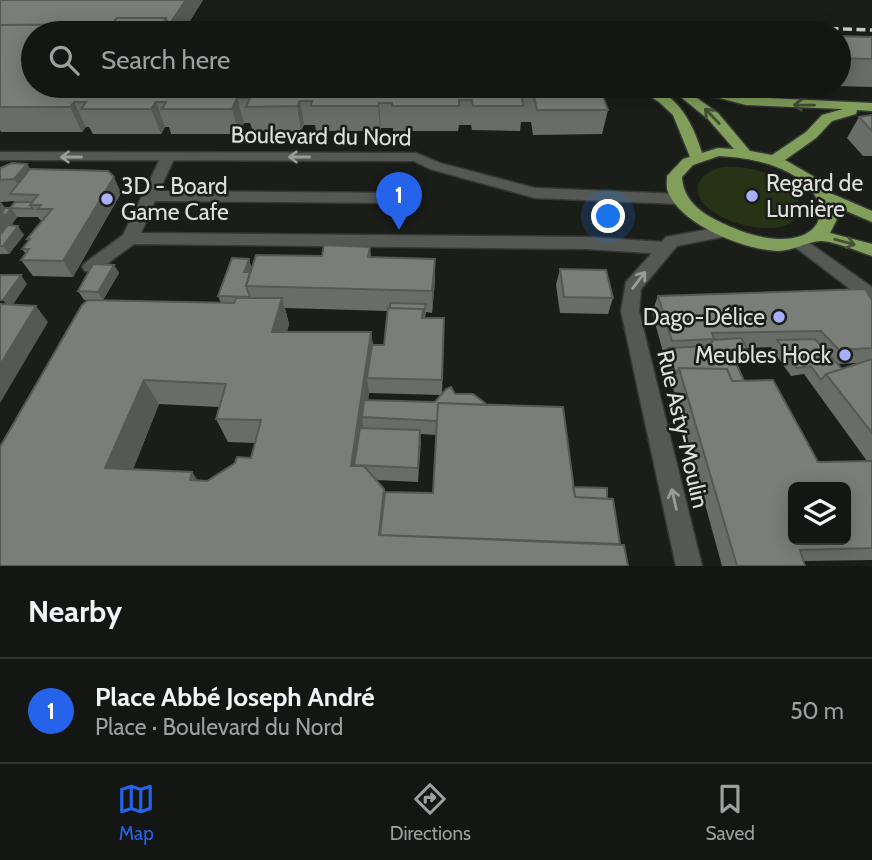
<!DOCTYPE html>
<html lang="en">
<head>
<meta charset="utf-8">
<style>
  body { margin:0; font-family:Cabin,sans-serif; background:#212321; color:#f1f3f6 }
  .controls { position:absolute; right:21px; bottom:21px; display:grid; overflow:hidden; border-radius:10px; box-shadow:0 4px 18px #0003 }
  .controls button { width:63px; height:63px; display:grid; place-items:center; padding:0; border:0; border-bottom:2px solid #333533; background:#141613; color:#f1f3f6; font:35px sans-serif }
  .you { position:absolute; left:609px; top:217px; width:24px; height:24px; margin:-18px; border:5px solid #fff; border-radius:50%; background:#1a73e8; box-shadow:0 0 0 10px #1a73e833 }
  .badge { display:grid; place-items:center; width:46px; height:46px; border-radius:50%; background:#2563eb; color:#fff; font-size:23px; font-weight:700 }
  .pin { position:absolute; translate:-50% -58px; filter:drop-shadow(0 2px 4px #0008) }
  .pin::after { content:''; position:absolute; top:37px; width:24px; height:21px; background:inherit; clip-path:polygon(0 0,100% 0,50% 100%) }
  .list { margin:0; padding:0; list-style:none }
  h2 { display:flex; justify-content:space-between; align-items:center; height:91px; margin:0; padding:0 28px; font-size:30px }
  h2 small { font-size:23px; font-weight:400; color:#9d9fa0 }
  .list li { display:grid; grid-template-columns:46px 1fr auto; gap:21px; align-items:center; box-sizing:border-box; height:105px; padding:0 28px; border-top:2px solid #333533 }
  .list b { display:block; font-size:26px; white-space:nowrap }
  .list p { margin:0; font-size:23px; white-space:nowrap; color:#9d9fa0 }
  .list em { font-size:23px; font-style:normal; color:#9d9fa0 }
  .icon { flex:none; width:38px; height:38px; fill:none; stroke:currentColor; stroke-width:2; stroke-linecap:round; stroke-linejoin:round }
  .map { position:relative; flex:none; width:872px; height:566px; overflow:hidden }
  .search { position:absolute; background:#141613; box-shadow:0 4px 18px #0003; left:21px; right:21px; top:21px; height:77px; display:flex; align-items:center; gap:18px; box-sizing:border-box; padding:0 24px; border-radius:38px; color:#9d9fa0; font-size:26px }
  .sheet { height:196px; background:#141613 }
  nav { display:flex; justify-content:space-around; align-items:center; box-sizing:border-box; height:98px; border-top:2px solid #333533; background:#141613; font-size:19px; color:#9d9fa0 }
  nav a { display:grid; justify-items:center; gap:4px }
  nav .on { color:#2563eb }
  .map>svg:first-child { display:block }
</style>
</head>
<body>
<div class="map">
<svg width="872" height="566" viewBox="0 0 872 566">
  <rect width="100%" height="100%" fill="#1b1d19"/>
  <path fill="#263315" d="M 722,167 C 744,166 766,170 784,183 C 814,206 798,230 765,228 C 749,228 732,223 718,215 C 691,199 689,176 722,167 Z"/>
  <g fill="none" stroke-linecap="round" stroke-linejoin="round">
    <g stroke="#363835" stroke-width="3">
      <path id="lane" d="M 168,153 L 175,157 L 159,191 L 396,193 L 404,198 L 396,203 L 155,201 L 141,233 L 587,237 L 664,242 L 672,248 L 664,254 L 587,249 L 134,244 L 97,271 L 85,271 L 82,267 L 85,263 L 123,235 L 161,157 Z"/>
    </g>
    <g stroke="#363835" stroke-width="3">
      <path id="street" d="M 721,227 L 727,228 L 729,232 L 727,236 L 677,246 L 641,289 L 639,311 L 702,566 L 676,566 L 621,311 L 626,282 L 666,237 Z
        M 801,237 L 872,287 L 872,303 L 866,301 L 795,247 L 793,243 Z"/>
    </g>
    <g stroke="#363835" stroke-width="3">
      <path id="secondary" d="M 0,152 L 416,153 L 440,163 L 535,188 L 679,194 L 687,199 L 679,204 L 535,198 L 430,169 L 414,161 L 0,160 Z"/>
    </g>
    <g stroke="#363835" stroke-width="3">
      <path id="primary" d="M 634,86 C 673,84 692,120 702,153 L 718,148 L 734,149 L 708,119 L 667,86 L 680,86 L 718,113 L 750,151 L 772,155 L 806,132 L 822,115 L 843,109 L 746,105 L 685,89 L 683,86 L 702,86 L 746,97 L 872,103 L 872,111 L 857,110 L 856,114 L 832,121 L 816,138 L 785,160 L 818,179 L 830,193 L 872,211 L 872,222 L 837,207 L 837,219 L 830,233 L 872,244 L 872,256 C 860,252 831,240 820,241 C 806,242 793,251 778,251 C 745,250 681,225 668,192 C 666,187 667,180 667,176 L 683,159 L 690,157 L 673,115 L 659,102 ZM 719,156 C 864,163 844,285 716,220 C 698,211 683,198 682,177 L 693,165 Z"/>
    </g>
    <use href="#lane" fill="#555853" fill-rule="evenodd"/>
    <use href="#street" fill="#555853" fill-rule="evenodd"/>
    <use href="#secondary" fill="#555853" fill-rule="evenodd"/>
    <use href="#primary" fill="#819f5b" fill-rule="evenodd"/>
    <path stroke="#c7c9c6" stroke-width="3.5" stroke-dasharray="9 4.5" stroke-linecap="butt" d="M 168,27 L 760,26 L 872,30"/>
  </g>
  <path fill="#6a6c67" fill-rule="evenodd" d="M 0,0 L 203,0 L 185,29 L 33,33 L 599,86 L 608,110 L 602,134 L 533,135 L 531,122 L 521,122 L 520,131 L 472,130 L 471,125 L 459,125 L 458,131 L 393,131 L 393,128 L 381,128 L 380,131 L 316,131 L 315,125 L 304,125 L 301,131 L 253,131 L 250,123 L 244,123 L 239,134 L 171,134 L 169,127 L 165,127 L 161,134 L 93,134 L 89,127 L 86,127 L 82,132 L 1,132 L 0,130 Z
    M 839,36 L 872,37 L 872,87 L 834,86 L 839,86 Z
    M 872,115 L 872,156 L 863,156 L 847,138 L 859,117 Z
    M 27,164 L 30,169 L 121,193 L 73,277 L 33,276 L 21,260 L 26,254 L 22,249 L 28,241 L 27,239 L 43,220 L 40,220 L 38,217 L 17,217 L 11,226 L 24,235 L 9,254 L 0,254 L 0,168 ZM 15,201 L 10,208 L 5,208 L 1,202 Z
    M 370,247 L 371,258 L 435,281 L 432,313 L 426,312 L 425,318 L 444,318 L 442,395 L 455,394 L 485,405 L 573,487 L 0,566 L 88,300 L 84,300 L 78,291 L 114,265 L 119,273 L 103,300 L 221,303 L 218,296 L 249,259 L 251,267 L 250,272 ZM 285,308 L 388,311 L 384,345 L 373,345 L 371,332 L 287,332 L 289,324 ZM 369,393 L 441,395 L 435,402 L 368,400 ZM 159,404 L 219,407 L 216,419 L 228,442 L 255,443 L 251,458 L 207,481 L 198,481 L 192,472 L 133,469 ZM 420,434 L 436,435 L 433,493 L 385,492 L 384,489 L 376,480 L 418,482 Z
    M 560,269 L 613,298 L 608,314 L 560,313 L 556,285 Z
    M 658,296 L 872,300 L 872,560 L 804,561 L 805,566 L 722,566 L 652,312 ZM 772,347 L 771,348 L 791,376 L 804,374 L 867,461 L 818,462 L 744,381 L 735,360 L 744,360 L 749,352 L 747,348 ZM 858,363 L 842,369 L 838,364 Z"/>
  <path fill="#565854" d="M 186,0 L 203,0 L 182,33 L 159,29 L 166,18 Z
    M 237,98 L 244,123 L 239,134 L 232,109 Z
    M 300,101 L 304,125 L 301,131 L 297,106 Z
    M 74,102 L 86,127 L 82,132 L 70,107 Z
    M 156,102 L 165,127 L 161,134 L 151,109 Z
    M 379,103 L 381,128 L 380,131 L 378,106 Z
    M 27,164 L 40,185 L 25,195 L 14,179 Z
    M 114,177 L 121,193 L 73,277 L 63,261 Z
    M 0,201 L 8,213 L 11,208 L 17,217 L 11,225 L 18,226 L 24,235 L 9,254 L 3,246 L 0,246 Z
    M 249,259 L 251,267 L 247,280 L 244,272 Z
    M 435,259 L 435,281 L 432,313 L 432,291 Z
    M 114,265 L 119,273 L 103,300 L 98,292 Z
    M 21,275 L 27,284 L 10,309 L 3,300 Z
    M 282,298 L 289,324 L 280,357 L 272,332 Z
    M 36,306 L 48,322 L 0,403 L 0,365 Z
    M 371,332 L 374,357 L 367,378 L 369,393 L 366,417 L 362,417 L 364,431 L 357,479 L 351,466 Z
    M 144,380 L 159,404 L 125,490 L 105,468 Z
    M 420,430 L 421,444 L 418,482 L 418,468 Z
    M 192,472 L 206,494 L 190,480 Z"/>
  <path fill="#7b7e78" stroke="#565854" stroke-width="2" fill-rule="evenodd" d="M 0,0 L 186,0 L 166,29 L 162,29 L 167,22 L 166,18 L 117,18 L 112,24 L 0,25 Z
    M 117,18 L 166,18 L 159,29 L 513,28 L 515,33 L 33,33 L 33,86 L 599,86 L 608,110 L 537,110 L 534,97 L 522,97 L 523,106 L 473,106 L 472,100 L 459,100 L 459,106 L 392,106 L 392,103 L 379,103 L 378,106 L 311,106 L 312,101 L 300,101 L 297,106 L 246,107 L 250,98 L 237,98 L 232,109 L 162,109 L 166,102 L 156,102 L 151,109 L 81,109 L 86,102 L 74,102 L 70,107 L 0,107 L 0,25 L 112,24 Z
    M 839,36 L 872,37 L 872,59 L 839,58 Z
    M 872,115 L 872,131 L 859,117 Z
    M 12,163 L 27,164 L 14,179 L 0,180 L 0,168 Z
    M 30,169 L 108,171 L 114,177 L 63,261 L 21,260 L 29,249 L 22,249 L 30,239 L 27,239 L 52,209 L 38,209 L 41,205 L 30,205 L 38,195 L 10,194 Z
    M 15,202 L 32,202 L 30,205 L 33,209 L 11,208 L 5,216 L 2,212 L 5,208 L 10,208 Z
    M 8,225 L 18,226 L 3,246 L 0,246 L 0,235 Z
    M 324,245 L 370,247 L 368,257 L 435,259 L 432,291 L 246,286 L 256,255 L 322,256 Z
    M 232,258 L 249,259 L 244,272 L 250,272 L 246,286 L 250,297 L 218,296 Z
    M 93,264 L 114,265 L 98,292 L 78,291 Z
    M 560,269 L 606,270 L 613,298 L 564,297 Z
    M 0,275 L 21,275 L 3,300 L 0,300 Z
    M 865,289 L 872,300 L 872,348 L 839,350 L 821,331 L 712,333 L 714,339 L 672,341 L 658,296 Z
    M 236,298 L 282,298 L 272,332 L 371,332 L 351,466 L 364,466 L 384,489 L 379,535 L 624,545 L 628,566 L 0,566 L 0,447 L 82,305 L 88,300 L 234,303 ZM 144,380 L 226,384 L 216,419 L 261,420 L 251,458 L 237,457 L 235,463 L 207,481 L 190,480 L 192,472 L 105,468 Z
    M 390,303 L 426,304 L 423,316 L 423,309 L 390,308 Z
    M 0,304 L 36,306 L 0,365 Z
    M 388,308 L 423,309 L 422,318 L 444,318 L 442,380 L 367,378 L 372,345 L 384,345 Z
    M 741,338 L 749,352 L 731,352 L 744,381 L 732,381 L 727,369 L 679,368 L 676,375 L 668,348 L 710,346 L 713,340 Z
    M 815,339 L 842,369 L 826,374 L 821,380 L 811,366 L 797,368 L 777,340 Z
    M 872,359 L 872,433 L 826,374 Z
    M 679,368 L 727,369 L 732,381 L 773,380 L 818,462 L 872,461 L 872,548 L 800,550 L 805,566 L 737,566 ZM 793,487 L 846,487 L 846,540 L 793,540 Z
    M 451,387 L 455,394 L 473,394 L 485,403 L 485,405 L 438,403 L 437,421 L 362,417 L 364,400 L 435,402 L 446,389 Z
    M 438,403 L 563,407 L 575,497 L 613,499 L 620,544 L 380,535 L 385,492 L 433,493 Z
    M 360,428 L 420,430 L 418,468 L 354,465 Z
    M 573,487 L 607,488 L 607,499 L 575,497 Z"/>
  <defs><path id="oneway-shaft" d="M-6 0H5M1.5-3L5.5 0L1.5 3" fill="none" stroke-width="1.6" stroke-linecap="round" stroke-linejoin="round" transform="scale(1.75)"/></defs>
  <g stroke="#445133">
    <use href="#oneway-shaft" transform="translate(804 105) rotate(-179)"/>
    <use href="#oneway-shaft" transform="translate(712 116) rotate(-134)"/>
    <use href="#oneway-shaft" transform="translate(845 242) rotate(15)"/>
  </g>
  <g stroke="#9a9c98">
    <use href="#oneway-shaft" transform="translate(71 157) rotate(-180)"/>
    <use href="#oneway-shaft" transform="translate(299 157) rotate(-180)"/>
    <use href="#oneway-shaft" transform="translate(639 280) rotate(-53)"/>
    <use href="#oneway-shaft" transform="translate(674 499) rotate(-103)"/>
  </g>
  <g fill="#a8b0fc" stroke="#1b1d19" stroke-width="2.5">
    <circle cx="752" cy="196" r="7"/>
    <circle cx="107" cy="199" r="7"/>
    <circle cx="779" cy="317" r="7"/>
    <circle cx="845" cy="355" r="7"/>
  </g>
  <g text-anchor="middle" stroke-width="5" stroke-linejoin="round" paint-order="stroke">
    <g font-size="23" fill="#dee0dd" stroke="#1b1d19">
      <text transform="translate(321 136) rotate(1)" y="8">Boulevard du Nord</text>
      <text transform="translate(683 429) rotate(77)" y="8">Rue Asty-Moulin</text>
    </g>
    <g font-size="23" fill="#dee0dd" stroke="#1b1d19" text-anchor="start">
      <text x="766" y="191">Regard de<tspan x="766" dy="26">Lumière</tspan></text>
      <text x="121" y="194">3D - Board<tspan x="121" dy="26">Game Cafe</tspan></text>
      <text x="765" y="325" text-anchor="end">Dago-Délice</text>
      <text x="831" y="363" text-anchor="end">Meubles Hock</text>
    </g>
  </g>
</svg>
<div class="controls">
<button><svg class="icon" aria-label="layers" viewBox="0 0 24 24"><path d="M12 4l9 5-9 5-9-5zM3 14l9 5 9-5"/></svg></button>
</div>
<div class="you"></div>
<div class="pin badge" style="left:399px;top:230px">1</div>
<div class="search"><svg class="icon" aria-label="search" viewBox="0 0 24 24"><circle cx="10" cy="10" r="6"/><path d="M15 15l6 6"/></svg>Search here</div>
</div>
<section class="sheet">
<h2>Nearby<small></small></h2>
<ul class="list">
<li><span class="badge">1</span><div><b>Place Abbé Joseph André</b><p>Place · Boulevard du Nord</p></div><em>50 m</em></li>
</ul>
</section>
<nav>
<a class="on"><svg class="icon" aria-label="map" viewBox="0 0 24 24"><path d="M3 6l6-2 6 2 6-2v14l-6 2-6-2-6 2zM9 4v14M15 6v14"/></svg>Map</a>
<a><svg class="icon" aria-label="directions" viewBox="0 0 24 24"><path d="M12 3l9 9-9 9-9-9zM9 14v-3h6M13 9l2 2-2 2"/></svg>Directions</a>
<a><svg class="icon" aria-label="saved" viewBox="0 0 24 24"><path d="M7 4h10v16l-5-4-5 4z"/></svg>Saved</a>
</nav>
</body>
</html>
